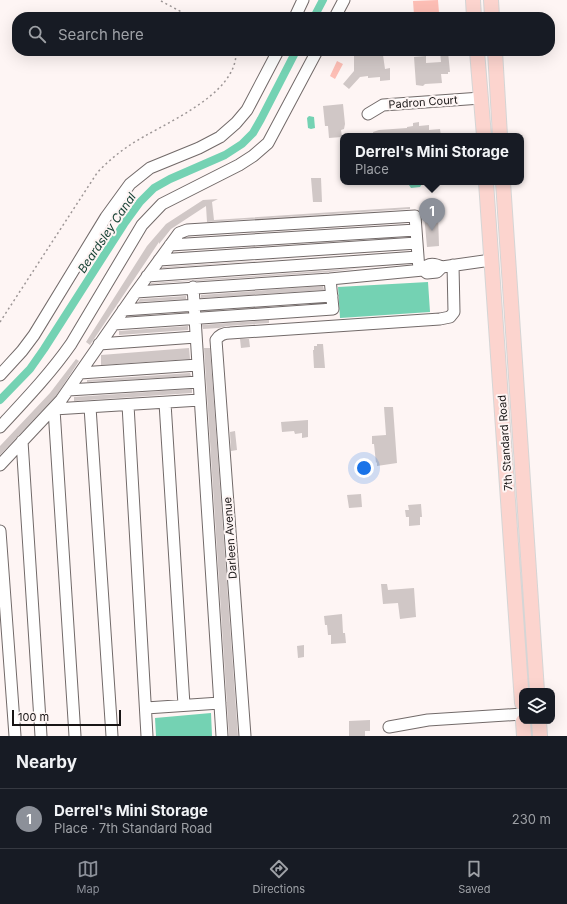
<!DOCTYPE html>
<html lang="en">
<head>
<meta charset="utf-8">
<style>
  body { margin:0; font-family:Inter,sans-serif; background:#242831; color:#f1f3f6 }
  .controls { position:absolute; right:12px; bottom:12px; display:grid; overflow:hidden; border-radius:8px; box-shadow:0 4px 16px #0002 }
  .controls button { width:36px; height:36px; display:grid; place-items:center; padding:0; border:0; border-bottom:1px solid #363941; background:#171b24; color:#f1f3f6; font:20px sans-serif }
  .scale { position:absolute; left:12px; bottom:10px; width:109px; box-sizing:border-box; padding-left:4px; border:2px solid #181515; border-top:0; font-size:11px; line-height:14px; white-space:nowrap; color:#181515; -webkit-text-stroke:3px #fef5f4; paint-order:stroke }
  .you { position:absolute; left:364px; top:468px; width:14px; height:14px; margin:-10px; border:3px solid #fff; border-radius:50%; background:#1a73e8; box-shadow:0 0 0 6px #1a73e833 }
  .badge { display:grid; place-items:center; width:26px; height:26px; border-radius:50%; background:#8c9099; color:#fff; font-size:13px; font-weight:700 }
  .pin { position:absolute; translate:-50% -33px; filter:drop-shadow(0 1px 2px #0008) }
  .pin::after { content:''; position:absolute; top:21px; width:14px; height:12px; background:inherit; clip-path:polygon(0 0,100% 0,50% 100%) }
  .popup { position:absolute; left:340px; top:133px; width:184px; height:52px; box-sizing:border-box; display:grid; place-content:center; border-radius:8px; background:#171b24; filter:drop-shadow(0 1px 3px #0005); font-size:13px; white-space:nowrap; color:#9ea1a6 }
  .popup b { font-size:15px; color:#f1f3f6 }
  .popup::after { content:''; position:absolute; left:50%; top:100%; margin-left:-8px; border:8px solid transparent; border-top-color:#171b24 }
  .list { margin:0; padding:0; list-style:none }
  h2 { display:flex; justify-content:space-between; align-items:center; height:52px; margin:0; padding:0 16px; font-size:17px }
  h2 small { font-size:13px; font-weight:400; color:#9ea1a6 }
  .list li { display:grid; grid-template-columns:26px 1fr auto; gap:12px; align-items:center; box-sizing:border-box; height:60px; padding:0 16px; border-top:1px solid #363941 }
  .list b { display:block; font-size:15px; white-space:nowrap }
  .list p { margin:0; font-size:13px; white-space:nowrap; color:#9ea1a6 }
  .list em { font-size:13px; font-style:normal; color:#9ea1a6 }
  .icon { flex:none; width:22px; height:22px; fill:none; stroke:currentColor; stroke-width:2; stroke-linecap:round; stroke-linejoin:round }
  .map { position:relative; flex:none; width:567px; height:736px; overflow:hidden }
  .search { position:absolute; background:#171b24; box-shadow:0 4px 16px #0002; left:12px; right:12px; top:12px; height:44px; display:flex; align-items:center; gap:10px; box-sizing:border-box; padding:0 14px; border-radius:16px; color:#9ea1a6; font-size:15px }
  .sheet { height:112px; background:#171b24 }
  nav { display:flex; justify-content:space-around; align-items:center; box-sizing:border-box; height:56px; border-top:1px solid #363941; background:#171b24; font-size:11px; color:#9ea1a6 }
  nav a { display:grid; justify-items:center; gap:2px }
  nav .on { color:#8c9099 }
  .map>svg:first-child { display:block }
</style>
</head>
<body>
<div class="map">
<svg width="567" height="736" viewBox="0 0 567 736">
  <rect width="100%" height="100%" fill="#fef5f4"/>
  <path fill="#fdbeb5" d="M 438,0 L 439,13 L 414,15 L 413,1 Z
    M 337,61 L 343,64 L 335,79 L 330,76 Z"/>
  <path fill="#74d2b3" d="M 309,116 L 314,117 L 315,128 L 311,129 L 308,128 L 307,118 Z
    M 410,182 L 421,182 L 422,184 L 420,187 L 411,188 L 409,185 Z
    M 428,282 L 430,312 L 340,318 L 338,287 Z
    M 211,713 L 212,736 L 156,736 L 155,718 Z"/>
  <g fill="none" stroke-linecap="round" stroke-linejoin="round">
    <path stroke="#74d2b3" stroke-width="8" d="M 314,17 L 323,0
      M 0,400 L 30,369 L 44,349 L 124,224 L 140,202 L 154,188 L 170,179 L 225,155 L 242,144 L 253,133 L 261,119 L 296,51"/>
  </g>
  <path fill="#d0c7c6" d="M 440,52 L 448,52 L 450,72 L 448,72 L 448,74 L 441,74 L 442,83 L 425,84 L 423,86 L 416,85 L 414,57 L 426,56 L 426,63 L 441,62 Z
    M 378,53 L 378,56 L 383,55 L 385,69 L 390,68 L 390,80 L 380,81 L 380,77 L 368,78 L 368,76 L 360,77 L 349,89 L 343,84 L 354,71 L 354,55 Z
    M 343,104 L 345,124 L 344,129 L 341,130 L 342,137 L 329,138 L 328,126 L 325,126 L 323,106 Z
    M 419,122 L 419,126 L 429,125 L 429,130 L 440,129 L 441,136 L 374,136 L 373,132 L 379,130 L 407,128 L 407,127 L 413,126 L 413,123 Z
    M 311,178 L 321,178 L 322,202 L 313,202 Z
    M 218,199 L 212,202 L 214,220 L 410,207 L 410,209 L 207,222 L 206,206 L 171,229 L 159,244 L 159,242 L 90,345 L 86,342 L 147,246 L 166,224 L 203,200 Z
    M 438,213 L 439,246 L 427,247 L 424,214 Z
    M 297,258 L 162,268 L 163,267 Z
    M 362,268 L 329,272 L 196,281 L 192,280 L 189,281 L 150,284 L 151,283 Z
    M 323,286 L 324,290 L 201,298 L 201,295 Z
    M 186,296 L 186,299 L 138,302 L 140,299 Z
    M 269,320 L 269,323 L 227,326 L 219,328 L 203,329 L 202,325 Z
    M 188,326 L 188,330 L 119,335 L 119,331 Z
    M 240,339 L 249,339 L 250,347 L 241,348 Z
    M 317,344 L 323,344 L 325,368 L 314,368 L 313,350 L 314,350 L 314,346 L 317,346 Z
    M 189,348 L 190,359 L 101,365 L 101,355 Z
    M 204,348 L 210,348 L 238,736 L 229,736 Z
    M 76,359 L 79,361 L 56,396 L 0,455 L 0,446 L 50,393 Z
    M 190,373 L 191,376 L 87,382 L 87,380 Z
    M 192,389 L 192,393 L 74,401 L 74,397 Z
    M 384,407 L 393,407 L 397,463 L 377,466 L 377,462 L 376,463 L 374,444 L 372,444 L 372,436 L 386,435 Z
    M 308,420 L 308,437 L 302,438 L 302,433 L 295,434 L 294,431 L 282,432 L 281,422 Z
    M 235,431 L 237,450 L 231,451 L 230,432 Z
    M 361,494 L 362,507 L 349,508 L 347,495 Z
    M 421,504 L 422,517 L 420,517 L 420,525 L 409,526 L 409,517 L 406,517 L 405,510 L 409,510 L 408,505 Z
    M 381,584 L 387,584 L 388,590 L 414,588 L 416,617 L 400,619 L 398,603 L 383,604 Z
    M 342,614 L 343,633 L 345,633 L 346,643 L 331,644 L 331,635 L 328,635 L 327,625 L 325,625 L 324,616 Z
    M 304,645 L 304,657 L 298,658 L 297,646 Z
    M 370,720 L 370,731 L 365,731 L 365,736 L 349,736 L 349,721 Z"/>
  <g fill="none" stroke-linecap="round" stroke-linejoin="round">
    <g stroke="#726a69" stroke-width="13">
      <path id="minor" d="M 295,17 L 303,0
        M 335,17 L 344,0
        M 368,114 L 383,105 L 481,98
        M 170,245 L 416,230
        M 159,260 L 417,243
        M 423,270 C 428,262 434,263 442,267 L 491,260
        M 147,276 L 418,257
        M 193,287 L 222,736
        M 136,292 L 179,233 L 187,230 L 415,216 L 419,270
        M 123,310 L 332,296
        M 114,324 L 333,309 L 330,279
        M 99,344 L 196,337
        M 80,373 L 198,365
        M 0,375 L 22,351 L 34,335 L 106,217 L 130,184 L 150,168 L 199,148 L 220,137 L 236,123 L 247,110 L 278,51
        M 68,390 L 199,382
        M 165,403 L 184,705
        M 128,405 L 147,736
        M 90,407 L 112,736
        M 0,427 C 25,400 50,374 71,344 L 142,225 L 162,204 L 239,165 L 253,156 L 268,143 L 317,51
        M 22,441 L 41,736
        M 0,465 L 61,400 L 136,292 L 330,279 L 423,270 L 427,273 L 437,272 L 442,267
        M 0,531 L 15,736
        M 146,708 L 220,703
        M 389,727 L 428,720 L 522,714
        M 75,736 L 54,409 L 200,400
        M 245,736 L 216,340 C 219,335 224,333 230,333 L 440,319 L 450,317 L 454,312 L 453,265"/>
    </g>
    <g stroke="#d5d5d5" stroke-width="16">
      <path id="major" d="M 473,0 L 474,17
        M 491,0 L 492,17
        M 477,51 L 484,136
        M 495,51 L 500,136
        M 486,182 L 522,703
        M 503,182 L 537,691
        M 523,721 L 524,736
        M 539,721 L 540,736"/>
    </g>
    <path stroke="#9d9696" stroke-width="1.5" stroke-dasharray="2 3" stroke-linecap="butt" d="M 161,1 L 191,17
      M 0,322 L 97,173 C 107,162 118,153 130,145 C 161,124 238,96 236,51"/>
    <use href="#minor" stroke="#fff" stroke-width="11"/>
    <use href="#major" stroke="#fcd4ce" stroke-width="14"/>
  </g>
  <g text-anchor="middle" stroke-width="4" stroke-linejoin="round" paint-order="stroke">
    <g font-size="11" fill="#181515" stroke="#fef5f4">
      <text transform="translate(423 102) rotate(-4)" y="4">Padron Court</text>
      <text transform="translate(505 443) rotate(-94)" y="4">7th Standard Road</text>
      <text transform="translate(230 538) rotate(-94)" y="4">Darleen Avenue</text>
    </g>
    <g font-size="12" font-style="italic" fill="#143f32" stroke="#fef5f4">
      <text transform="translate(107 233) rotate(-56)" y="4">Beardsley Canal</text>
    </g>
  </g>
</svg>
<div class="controls">
<button><svg class="icon" aria-label="layers" viewBox="0 0 24 24"><path d="M12 4l9 5-9 5-9-5zM3 14l9 5 9-5"/></svg></button>
</div>
<div class="scale">100 m</div>
<div class="you"></div>
<div class="pin badge" style="left:432px;top:231px">1</div>
<div class="popup"><b>Derrel's Mini Storage</b>Place</div>
<div class="search"><svg class="icon" aria-label="search" viewBox="0 0 24 24"><circle cx="10" cy="10" r="6"/><path d="M15 15l6 6"/></svg>Search here</div>
</div>
<section class="sheet">
<h2>Nearby<small></small></h2>
<ul class="list">
<li><span class="badge">1</span><div><b>Derrel's Mini Storage</b><p>Place · 7th Standard Road</p></div><em>230 m</em></li>
</ul>
</section>
<nav>
<a class="on"><svg class="icon" aria-label="map" viewBox="0 0 24 24"><path d="M3 6l6-2 6 2 6-2v14l-6 2-6-2-6 2zM9 4v14M15 6v14"/></svg>Map</a>
<a><svg class="icon" aria-label="directions" viewBox="0 0 24 24"><path d="M12 3l9 9-9 9-9-9zM9 14v-3h6M13 9l2 2-2 2"/></svg>Directions</a>
<a><svg class="icon" aria-label="saved" viewBox="0 0 24 24"><path d="M7 4h10v16l-5-4-5 4z"/></svg>Saved</a>
</nav>
</body>
</html>
